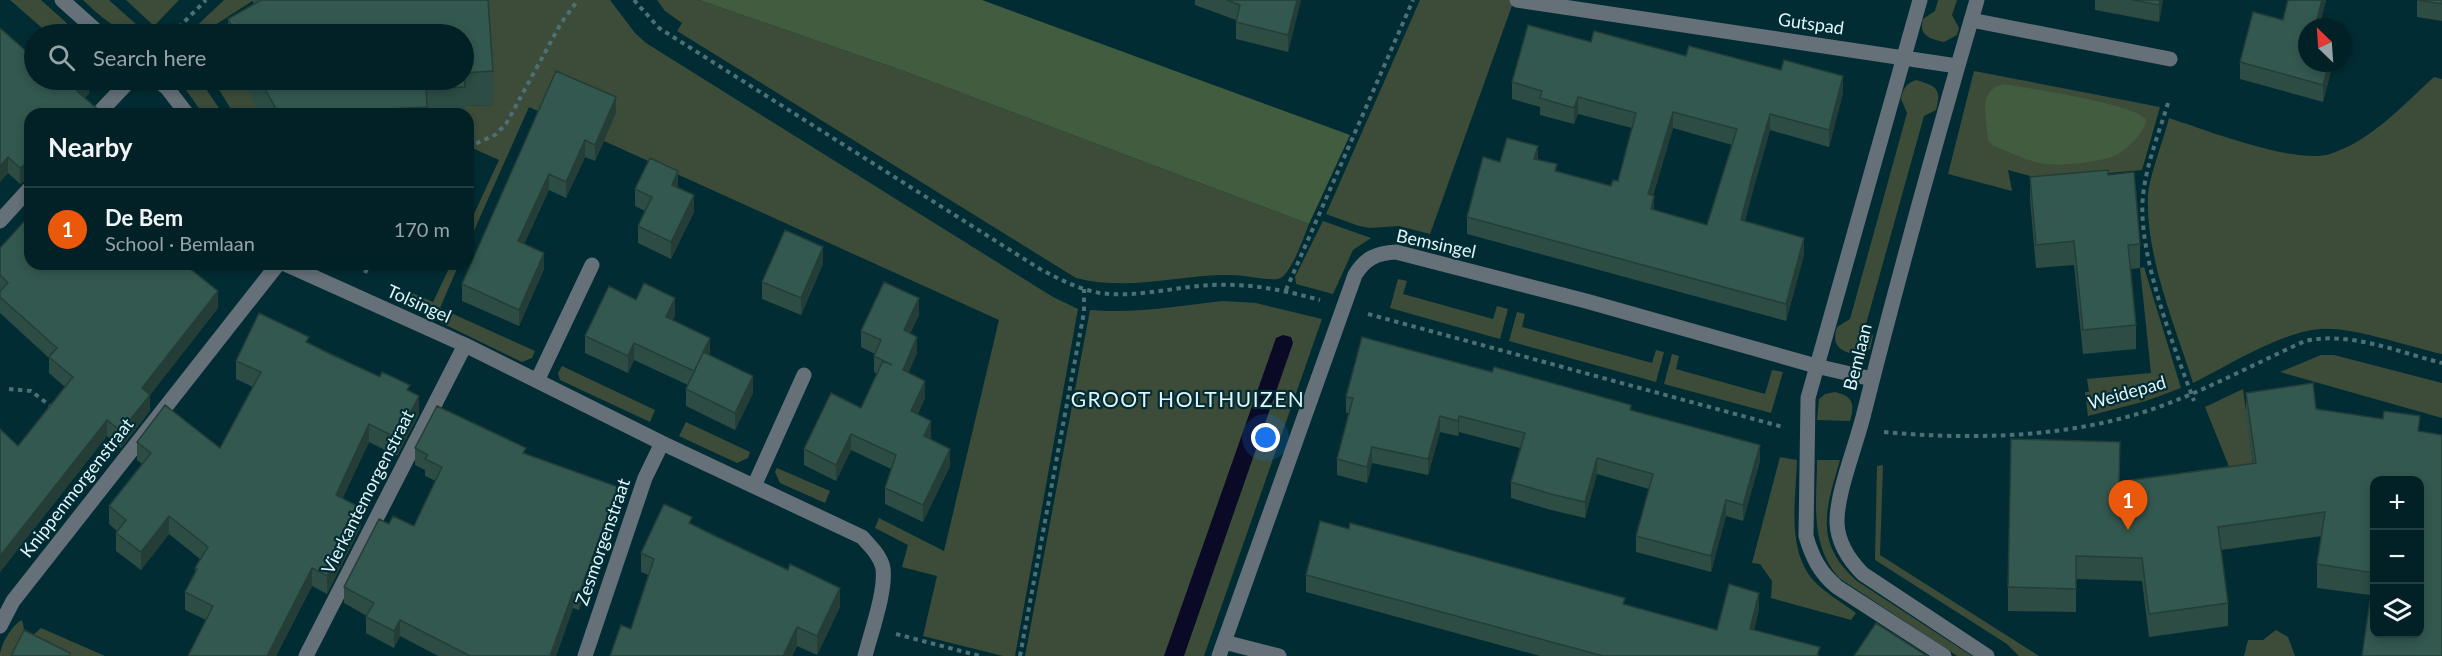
<!DOCTYPE html>
<html lang="en">
<head>
<meta charset="utf-8">
<style>
  body { margin:0; font-family:Lato,sans-serif; background:#0c292e; color:#f1f3f6 }
  .controls { position:absolute; right:18px; bottom:18px; display:grid; overflow:hidden; border-radius:12px; box-shadow:0 3px 9px #0003 }
  .controls button { width:54px; height:54px; display:grid; place-items:center; padding:0; border:0; border-bottom:2px solid #233e43; background:#022126; color:#f1f3f6; font:30px sans-serif }
  .compass { position:absolute; left:2298px; top:18px; width:54px; height:54px; border-radius:50%; background:#022126; box-shadow:0 3px 9px #0003; rotate:335deg }
  .you { position:absolute; left:1266px; top:438px; width:21px; height:21px; margin:-15px; border:4px solid #fff; border-radius:50%; background:#1a73e8; box-shadow:0 0 0 9px #1a73e833 }
  .badge { display:grid; place-items:center; width:39px; height:39px; border-radius:50%; background:#ea580c; color:#fff; font-size:20px; font-weight:700 }
  .pin { position:absolute; translate:-50% -50px; filter:drop-shadow(0 2px 3px #0008) }
  .pin::after { content:''; position:absolute; top:32px; width:21px; height:18px; background:inherit; clip-path:polygon(0 0,100% 0,50% 100%) }
  .list { margin:0; padding:0; list-style:none }
  h2 { display:flex; justify-content:space-between; align-items:center; height:78px; margin:0; padding:0 24px; font-size:26px }
  h2 small { font-size:20px; font-weight:400; color:#96a3a7 }
  .list li { display:grid; grid-template-columns:39px 1fr auto; gap:18px; align-items:center; box-sizing:border-box; height:84px; padding:0 24px; border-top:2px solid #233e43 }
  .list b { display:block; font-size:22px; white-space:nowrap }
  .list p { margin:0; font-size:20px; white-space:nowrap; color:#96a3a7 }
  .list em { font-size:20px; font-style:normal; color:#96a3a7 }
  .icon { flex:none; width:33px; height:33px; fill:none; stroke:currentColor; stroke-width:2; stroke-linecap:round; stroke-linejoin:round }
  .map { position:relative; flex:none; width:2442px; height:656px; overflow:hidden }
  .search { position:absolute; background:#022126; box-shadow:0 3px 9px #0003; left:24px; top:24px; width:450px; height:66px; display:flex; align-items:center; gap:15px; box-sizing:border-box; padding:0 21px; border-radius:33px; color:#96a3a7; font-size:22px }
  .panel { position:absolute; background:#022126; box-shadow:0 3px 9px #0003; left:24px; top:108px; width:450px; height:162px; border-radius:18px }
  .map>svg:first-child { display:block }
</style>
</head>
<body>
<div class="map">
<svg width="2442" height="656" viewBox="0 0 2442 656">
  <rect width="100%" height="100%" fill="#022c33"/>
  <path fill="#3c4c39" d="M 10,0 L 41,0 L 79,34 L 49,34 Z
    M 83,0 L 109,0 L 147,34 C 122,37 100,16 83,0 Z
    M 126,0 L 179,0 L 154,26 Z
    M 224,0 L 254,0 L 215,25 L 220,34 L 188,34 Z
    M 457,0 L 610,0 L 635,33 L 646,43 L 1053,297 L 1078,309 L 1015,656 L 1003,656 L 923,636 L 937,576 L 902,567 L 908,545 L 875,528 L 879,518 L 944,551 L 999,320 L 529,107 L 468,244 L 468,227 L 499,160 L 468,146 L 468,114 L 464,114 L 463,106 L 492,105 Z
    M 657,0 L 699,0 L 901,70 L 1309,224 C 1304,236 1291,276 1278,279 C 1271,281 1243,275 1232,275 C 1178,274 1131,292 1076,278 L 677,31 L 682,23 L 665,11 Z
    M 1420,0 L 1514,0 L 1430,234 L 1399,226 L 1370,228 L 1359,226 L 1326,214 Z
    M 1938,0 L 1957,0 L 1952,15 L 1959,28 L 1957,35 L 1944,42 C 1931,39 1918,36 1923,19 L 1935,11 Z
    M 1974,71 L 2160,107 L 2142,170 L 2041,179 L 2008,170 L 2012,191 L 1948,174 Z
    M 2434,77 L 2442,79 L 2442,354 C 2410,347 2351,326 2320,329 C 2281,332 2229,365 2193,383 C 2175,325 2145,256 2148,194 C 2150,175 2164,138 2169,118 C 2206,130 2296,165 2330,154 C 2371,141 2403,105 2434,77 Z
    M 179,80 L 200,80 L 223,114 L 203,114 Z
    M 213,80 L 243,80 L 262,114 L 234,114 Z
    M 1916,80 C 1936,86 1942,88 1936,110 L 1924,116 L 1866,324 L 1873,336 L 1870,349 L 1857,356 C 1840,350 1831,347 1837,327 L 1850,319 L 1907,113 L 1901,99 C 1903,88 1906,84 1916,80 Z
    M 1323,221 L 1371,238 L 1353,250 L 1333,294 L 1296,284 L 1295,277 Z
    M 451,264 L 459,264 L 440,308 L 535,351 L 532,358 L 522,362 L 411,308 L 409,301 L 412,293 L 433,302 Z
    M 2144,267 L 2181,388 L 2146,401 L 2088,416 L 2085,392 L 2089,392 L 2087,379 L 2151,373 L 2140,268 Z
    M 1398,279 L 1407,281 L 1403,294 L 1493,319 L 1497,306 L 1508,309 L 1500,339 L 1390,308 Z
    M 1223,301 L 1256,303 L 1322,319 L 1204,656 L 1025,656 L 1090,310 C 1136,314 1177,306 1223,301 Z
    M 1517,312 L 1525,314 L 1522,327 L 1652,363 L 1656,350 L 1664,352 L 1656,382 L 1509,341 Z
    M 1672,354 L 1679,356 L 1676,369 L 1765,394 L 1772,370 L 1783,372 L 1771,413 L 1664,384 Z
    M 2321,355 L 2334,355 L 2442,383 L 2442,418 L 2280,372 Z
    M 562,366 L 655,410 L 650,422 L 560,380 L 558,373 Z
    M 2243,389 L 2256,486 L 2238,489 L 2205,407 Z
    M 1835,392 C 1853,396 1855,404 1850,421 L 1817,420 L 1819,399 L 1825,394 Z
    M 686,422 L 750,452 L 748,458 L 737,463 L 679,436 Z
    M 1780,457 L 1797,460 C 1796,500 1785,554 1818,585 C 1829,595 1844,604 1856,613 L 1851,620 L 1771,598 L 1772,581 L 1760,564 L 1752,563 Z
    M 1817,460 L 1840,460 C 1826,509 1813,542 1857,581 L 1972,656 L 1957,656 L 1839,578 C 1809,543 1817,503 1817,460 Z
    M 1883,465 L 1880,555 L 2039,656 L 2019,656 L 2007,644 L 1875,560 L 1877,466 Z
    M 777,468 L 830,491 L 825,503 L 780,483 L 775,472 Z
    M 22,620 L 24,629 L 33,635 L 41,628 L 105,656 L 0,656 C 0,645 12,625 22,620 Z
    M 2276,630 L 2288,637 L 2295,656 L 2244,656 L 2248,640 L 2263,640 Z"/>
  <path fill="#425c3f" d="M 699,0 L 982,0 L 1350,135 L 1309,224 L 901,70 Z
    M 2005,84 C 2031,89 2131,103 2146,119 C 2146,132 2126,151 2114,156 C 2100,162 2055,167 2040,163 C 2024,160 2007,151 1992,145 L 1988,140 C 1987,118 1976,89 2005,84 Z"/>
  <path fill="#0b0a26" d="M 1283,335 L 1291,337 L 1293,343 L 1184,656 L 1164,656 L 1276,338 Z"/>
  <g fill="none" stroke-linecap="round" stroke-linejoin="round">
    <path stroke="#4d7076" stroke-width="4" stroke-dasharray="4.5 4.5" stroke-linecap="butt" d="M 634,0 L 659,28 L 1040,269 C 1059,279 1078,289 1100,293 C 1136,298 1174,287 1211,285 C 1248,283 1284,290 1320,300
      M 172,34 L 206,0
      M 2168,103 C 2159,133 2146,165 2143,196 C 2137,253 2174,347 2194,401
      M 468,147 L 495,135 L 506,124 L 561,23 L 578,0
      M 365,273 L 369,264
      M 1286,290 L 1413,0
      M 1368,314 L 1783,427
      M 9,389 L 31,391 L 53,408
      M 1884,432 C 1971,440 2066,438 2150,410 C 2203,392 2254,364 2305,341 C 2350,331 2398,352 2442,363
      M 896,634 L 980,656
      M 1020,656 L 1084,312 L 1084,289"/>
    <path stroke="#657079" stroke-width="15" d="M 62,0 L 100,34
      M 1517,0 L 1957,66
      M 1920,0 L 1808,398 L 1806,536 C 1812,557 1820,573 1837,587 L 1944,656
      M 1977,0 C 1937,137 1899,274 1864,413 C 1857,443 1836,494 1837,523 C 1838,543 1849,560 1863,574 L 1987,656
      M 1971,20 L 2170,59
      M 157,80 L 167,88 L 187,114
      M 98,114 L 130,80
      M 0,221 L 30,188
      M 285,264 L 465,345 L 662,443 L 862,537 C 870,546 880,555 883,568 C 886,592 871,632 865,656
      M 537,381 L 592,265
      M 754,486 L 804,375
      M 0,626 L 13,601 L 278,264
      M 1224,642 L 1279,656
      M 306,656 L 465,345
      M 585,656 L 645,478 L 662,443
      M 1219,656 L 1355,275 C 1365,258 1377,253 1396,252 L 1586,301 L 1816,366 L 1872,379"/>
  </g>
  <path fill="#2c4c44" fill-rule="evenodd" d="M 253,0 L 488,0 L 493,71 L 493,105 L 465,106 L 465,114 L 261,114 L 242,80 L 464,80 L 464,34 L 228,34 L 228,19 L 253,5 Z
    M 1195,0 L 1301,0 L 1288,52 L 1236,39 L 1236,20 L 1195,5 Z
    M 2094,0 L 2163,0 L 2159,22 L 2095,10 L 2095,0 Z
    M 2326,0 L 2319,27 L 2307,27 L 2333,63 L 2323,102 L 2240,79 L 2240,62 L 2283,20 Z
    M 2417,0 L 2442,0 L 2442,21 L 2417,17 Z
    M 0,28 L 34,80 L 89,80 L 89,94 L 30,114 L 30,179 L 28,179 L 20,184 L 8,173 L 0,182 Z
    M 1591,42 L 1686,56 L 1843,93 L 1829,147 L 1770,130 L 1752,194 L 1745,221 L 1804,255 L 1786,321 L 1467,234 L 1467,217 L 1500,162 L 1538,159 L 1557,171 L 1611,186 L 1618,181 L 1632,128 L 1578,114 L 1574,124 L 1540,115 L 1540,107 L 1512,99 L 1512,82 ZM 1673,128 L 1732,145 L 1707,225 L 1654,210 L 1653,196 Z
    M 556,71 L 616,113 L 595,161 L 585,157 L 566,198 L 549,190 L 524,244 L 544,269 L 519,326 L 462,301 L 462,284 Z
    M 2030,177 L 2140,244 L 2140,268 L 2131,269 L 2136,325 L 2136,349 L 2083,354 L 2074,265 L 2036,268 L 2030,200 Z
    M 678,188 L 694,212 L 671,259 L 638,243 L 638,226 L 645,211 L 635,206 L 635,189 Z
    M 0,248 L 218,308 L 150,395 L 150,411 L 121,448 L 107,436 L 0,572 L 0,429 L 18,446 L 65,387 L 49,373 L 49,358 L 0,313 Z
    M 823,264 L 801,315 L 762,299 L 762,282 Z
    M 636,300 L 675,315 L 673,320 L 710,356 L 753,393 L 735,430 L 686,406 L 686,389 L 688,385 L 634,360 L 628,373 L 585,353 L 585,336 Z
    M 919,315 L 910,333 L 917,353 L 908,373 L 925,398 L 918,414 L 931,437 L 930,439 L 950,466 L 923,522 L 885,504 L 885,488 L 891,469 L 851,450 L 836,481 L 804,465 L 804,449 L 861,408 L 877,374 L 874,372 L 874,356 L 875,354 L 861,347 L 861,331 Z
    M 309,343 L 410,391 L 419,414 L 397,456 L 369,442 L 342,498 L 361,526 L 327,594 L 312,586 L 276,656 L 188,656 L 206,620 L 185,610 L 185,592 L 195,573 L 195,568 L 200,559 L 169,534 L 141,570 L 116,551 L 116,533 L 117,531 L 109,524 L 109,506 L 142,464 L 137,460 L 137,442 L 220,448 L 253,387 L 236,379 L 236,361 Z
    M 2246,393 L 2316,409 L 2383,419 L 2420,416 L 2370,595 L 2317,588 L 2317,564 L 2322,536 L 2221,550 L 2228,603 L 2228,626 L 2149,637 L 2142,581 L 2076,579 L 2076,612 L 2008,611 L 2008,587 L 2119,481 L 2253,463 L 2246,416 Z
    M 1346,397 L 1631,410 L 1760,461 L 1743,521 L 1726,516 L 1711,572 L 1636,552 L 1636,536 L 1649,489 L 1597,474 L 1585,518 L 1551,510 L 1511,498 L 1511,482 L 1520,448 L 1459,432 L 1458,436 L 1440,432 L 1428,475 L 1372,463 L 1367,483 L 1337,475 L 1337,459 L 1349,413 L 1346,413 Z
    M 415,448 L 526,454 L 618,503 L 579,610 L 573,608 L 556,656 L 438,656 L 400,636 L 394,648 L 366,633 L 366,617 L 367,616 L 344,603 L 344,587 L 389,524 L 414,526 L 436,481 L 425,476 L 425,470 L 415,465 Z
    M 692,524 L 840,607 L 817,655 L 797,646 L 792,656 L 610,656 L 631,629 L 648,575 L 641,572 L 641,553 Z
    M 1306,575 L 1625,605 L 1717,630 L 1759,610 L 1754,630 L 1820,656 L 1540,656 L 1306,592 Z"/>
  <path fill="#243e37" d="M 1297,0 L 1301,0 L 1288,52 L 1288,35 Z
    M 2160,0 L 2163,0 L 2159,22 L 2159,5 Z
    M 2322,0 L 2326,0 L 2319,27 L 2315,27 Z
    M 2329,63 L 2333,63 L 2323,102 L 2323,85 Z
    M 1843,76 L 1843,93 L 1829,147 L 1829,130 Z
    M 87,80 L 89,80 L 89,94 L 77,107 L 77,91 Z
    M 616,97 L 616,113 L 595,161 L 595,145 Z
    M 1578,97 L 1578,114 L 1574,124 L 1574,108 Z
    M 364,109 L 364,114 L 355,114 Z
    M 1673,112 L 1673,128 L 1648,211 L 1648,194 Z
    M 1770,114 L 1770,130 L 1752,194 L 1741,236 L 1741,220 L 1752,177 Z
    M 585,140 L 585,157 L 566,198 L 566,182 Z
    M 1538,146 L 1538,163 L 1534,159 Z
    M 8,157 L 8,173 L 0,182 L 0,166 Z
    M 28,162 L 28,179 L 20,184 L 20,168 Z
    M 678,171 L 678,188 L 672,185 Z
    M 549,174 L 549,190 L 518,258 L 518,241 Z
    M 694,195 L 694,212 L 671,259 L 671,242 Z
    M 1654,196 L 1654,213 L 1651,209 Z
    M 1804,238 L 1804,255 L 1786,321 L 1786,304 Z
    M 823,247 L 823,264 L 801,315 L 801,298 Z
    M 544,253 L 544,269 L 519,326 L 519,310 Z
    M 218,291 L 218,308 L 142,405 L 142,388 Z
    M 675,298 L 675,315 L 666,334 L 666,317 Z
    M 919,298 L 919,315 L 904,347 L 904,330 Z
    M 917,337 L 917,353 L 903,386 L 903,370 Z
    M 710,338 L 710,355 L 703,352 Z
    M 634,343 L 634,360 L 628,373 L 628,356 Z
    M 753,376 L 753,393 L 735,430 L 735,413 Z
    M 925,381 L 925,398 L 911,428 L 911,411 Z
    M 150,395 L 150,411 L 121,448 L 121,431 Z
    M 419,396 L 419,414 L 397,456 L 397,438 Z
    M 1440,416 L 1440,432 L 1428,475 L 1428,459 Z
    M 1459,416 L 1459,432 L 1458,436 L 1458,421 Z
    M 107,420 L 107,436 L 0,572 L 0,556 Z
    M 931,421 L 931,437 L 924,452 L 924,436 Z
    M 369,424 L 369,442 L 336,513 L 336,495 Z
    M 851,434 L 851,450 L 836,481 L 836,465 Z
    M 1760,445 L 1760,461 L 1743,521 L 1743,505 Z
    M 1372,447 L 1372,463 L 1367,483 L 1367,467 Z
    M 950,449 L 950,466 L 923,522 L 923,505 Z
    M 1597,458 L 1597,474 L 1585,518 L 1585,502 Z
    M 618,487 L 618,503 L 579,610 L 579,594 Z
    M 1726,500 L 1726,516 L 1711,572 L 1711,556 Z
    M 361,508 L 361,526 L 327,594 L 327,576 Z
    M 169,516 L 169,534 L 141,570 L 141,552 Z
    M 312,568 L 312,586 L 276,656 L 267,656 Z
    M 840,588 L 840,607 L 817,655 L 817,636 Z
    M 573,592 L 573,608 L 556,656 L 550,656 Z
    M 1759,593 L 1759,610 L 1750,645 L 1750,629 Z
    M 400,620 L 400,636 L 394,648 L 394,631 Z
    M 797,627 L 797,646 L 792,656 L 783,656 Z"/>
  <path fill="#33584f" stroke="#243e37" stroke-width="1.5" fill-rule="evenodd" d="M 261,0 L 488,0 L 493,71 L 464,73 L 465,87 L 426,89 L 427,107 L 390,109 L 390,113 L 367,114 L 364,109 L 355,114 L 323,114 L 322,111 L 316,114 L 279,114 L 260,80 L 464,80 L 464,34 L 236,34 L 228,19 Z
    M 1227,0 L 1297,0 L 1288,35 L 1236,22 L 1240,5 Z
    M 2132,0 L 2160,0 L 2159,5 Z
    M 2288,0 L 2322,0 L 2315,27 L 2307,27 L 2307,63 L 2329,63 L 2323,85 L 2240,62 L 2253,12 L 2283,20 Z
    M 2417,0 L 2442,0 L 2442,4 Z
    M 1528,25 L 1591,42 L 1594,31 L 1686,56 L 1689,46 L 1781,70 L 1784,60 L 1843,76 L 1829,130 L 1770,114 L 1752,177 L 1741,220 L 1804,238 L 1786,304 L 1467,217 L 1483,157 L 1500,162 L 1507,138 L 1538,146 L 1534,159 L 1557,164 L 1555,171 L 1611,186 L 1613,180 L 1618,181 L 1636,113 L 1578,97 L 1574,108 L 1540,98 L 1542,91 L 1512,82 ZM 1673,112 L 1737,129 L 1707,225 L 1651,209 L 1654,196 L 1648,194 Z
    M 0,28 L 34,58 L 34,80 L 87,80 L 77,91 L 103,114 L 30,114 L 30,163 L 28,162 L 20,168 L 8,157 L 0,166 Z
    M 556,71 L 616,97 L 595,145 L 585,140 L 566,182 L 549,174 L 518,241 L 544,253 L 519,310 L 462,284 Z
    M 650,158 L 678,171 L 672,185 L 694,195 L 671,242 L 638,226 L 652,197 L 635,189 Z
    M 2108,170 L 2108,175 L 2134,172 L 2140,244 L 2128,245 L 2136,325 L 2083,330 L 2074,241 L 2036,245 L 2030,177 Z
    M 30,215 L 30,264 L 184,264 L 218,291 L 142,388 L 150,395 L 121,431 L 107,420 L 0,556 L 0,429 L 18,446 L 73,377 L 49,357 L 57,348 L 0,297 L 0,291 L 8,283 L 0,275 L 0,248 Z
    M 785,230 L 823,247 L 801,298 L 762,282 Z
    M 884,282 L 919,298 L 904,330 L 917,337 L 903,370 L 925,381 L 911,411 L 931,421 L 924,436 L 950,449 L 923,505 L 885,488 L 896,455 L 851,434 L 836,465 L 804,449 L 831,393 L 861,408 L 883,361 L 892,365 L 874,356 L 881,340 L 861,331 Z
    M 644,283 L 675,298 L 666,317 L 710,338 L 703,352 L 753,376 L 735,413 L 686,389 L 703,353 L 694,371 L 634,343 L 628,356 L 585,336 L 609,286 L 636,300 Z
    M 259,313 L 309,337 L 306,342 L 330,354 L 380,377 L 382,372 L 410,385 L 407,390 L 419,396 L 397,438 L 369,424 L 336,495 L 361,508 L 327,576 L 312,568 L 267,656 L 188,656 L 213,606 L 185,592 L 197,569 L 195,568 L 208,547 L 169,516 L 141,552 L 116,533 L 126,520 L 109,506 L 151,453 L 137,442 L 165,405 L 220,448 L 261,372 L 236,361 Z
    M 1362,337 L 1492,372 L 1494,367 L 1631,405 L 1630,410 L 1760,445 L 1743,505 L 1726,500 L 1711,556 L 1636,536 L 1653,474 L 1597,458 L 1585,502 L 1551,494 L 1511,482 L 1525,433 L 1459,416 L 1458,421 L 1440,416 L 1428,459 L 1372,447 L 1367,467 L 1337,459 L 1353,398 L 1346,397 Z
    M 2313,383 L 2316,409 L 2383,419 L 2384,411 L 2420,416 L 2418,431 L 2442,435 L 2442,656 L 2362,656 L 2374,573 L 2317,564 L 2325,512 L 2218,527 L 2228,603 L 2149,614 L 2142,558 L 2076,556 L 2076,589 L 2008,587 L 2011,439 L 2120,442 L 2119,482 L 2256,463 L 2246,393 ZM 2374,480 L 2420,480 L 2420,633 L 2374,633 Z
    M 437,406 L 526,448 L 523,453 L 618,487 L 579,594 L 573,592 L 550,656 L 470,656 L 400,620 L 394,631 L 366,617 L 374,603 L 344,587 L 379,519 L 389,524 L 393,516 L 414,526 L 442,467 L 425,459 L 428,455 L 415,448 Z
    M 664,504 L 692,517 L 689,523 L 713,535 L 788,570 L 790,564 L 840,588 L 817,636 L 797,627 L 783,656 L 610,656 L 621,625 L 631,629 L 654,559 L 641,553 Z
    M 1320,521 L 1349,529 L 1350,523 L 1410,539 L 1625,598 L 1623,604 L 1717,630 L 1729,584 L 1759,593 L 1750,629 L 1820,647 L 1817,656 L 1603,656 L 1306,575 Z
    M 1876,623 L 1927,656 L 1854,656 Z
    M 24,630 L 70,653 L 69,656 L 11,656 Z"/>
  <g text-anchor="middle" stroke-width="4.5" stroke-linejoin="round" paint-order="stroke">
    <g font-size="18" fill="#e1f5fa" stroke="#022c33">
      <text transform="translate(1811 24) rotate(8)" y="6">Gutspad</text>
      <text transform="translate(1436 244) rotate(12)" y="6">Bemsingel</text>
      <text transform="translate(419 304) rotate(24)" y="6">Tolsingel</text>
      <text transform="translate(1858 357) rotate(-76)" y="6">Bemlaan</text>
      <text transform="translate(2127 393) rotate(-16)" y="6">Weidepad</text>
      <text transform="translate(77 488) rotate(-52)" y="6">Knippenmorgenstraat</text>
      <text transform="translate(368 492) rotate(-63)" y="6">Vierkantemorgenstraat</text>
      <text transform="translate(603 542) rotate(-71)" y="6">Zesmorgenstraat</text>
    </g>
    <g font-size="21" letter-spacing="1.5" fill="#e1f5fa" stroke="#022c33">
      <text x="1188" y="407">GROOT HOLTHUIZEN</text>
    </g>
  </g>
</svg>
<div class="controls">
<button>+</button>
<button>−</button>
<button><svg class="icon" aria-label="layers" viewBox="0 0 24 24"><path d="M12 4l9 5-9 5-9-5zM3 14l9 5 9-5"/></svg></button>
</div>
<svg class="compass" viewBox="-18 -18 36 36"><path d="M0-13l5 13h-10z" fill="#e53935"/><path d="M0 13l5-13h-10z" fill="#96a3a7"/></svg>
<div class="you"></div>
<div class="pin badge" style="left:2128px;top:530px">1</div>
<div class="search"><svg class="icon" aria-label="search" viewBox="0 0 24 24"><circle cx="10" cy="10" r="6"/><path d="M15 15l6 6"/></svg>Search here</div>
<section class="panel">
<h2>Nearby<small></small></h2>
<ul class="list">
<li><span class="badge">1</span><div><b>De Bem</b><p>School · Bemlaan</p></div><em>170 m</em></li>
</ul>
</section>
</div>
</body>
</html>
